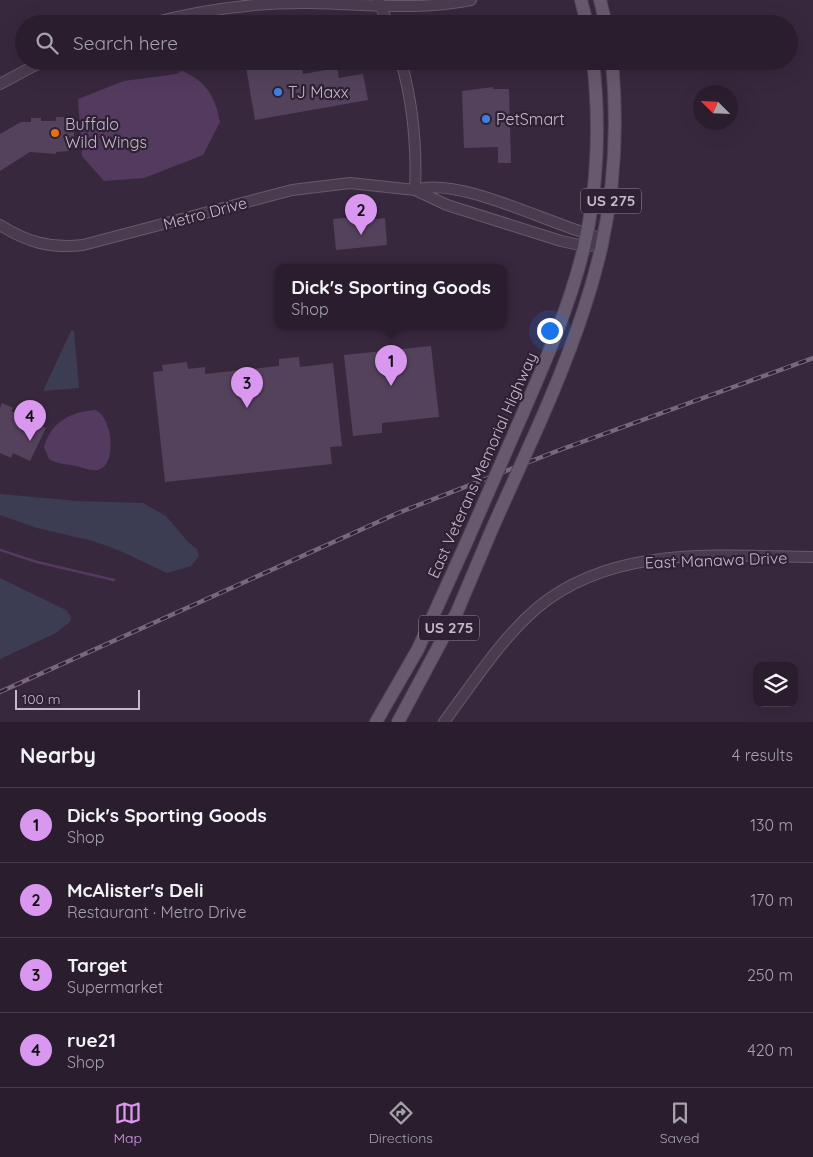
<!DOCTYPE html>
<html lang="en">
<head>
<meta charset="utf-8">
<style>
  body { margin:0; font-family:Quicksand,sans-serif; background:#322736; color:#f1f3f6 }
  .controls { position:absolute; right:15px; bottom:15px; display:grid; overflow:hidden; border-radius:10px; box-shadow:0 5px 20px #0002 }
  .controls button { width:45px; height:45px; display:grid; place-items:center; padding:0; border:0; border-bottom:1px solid #463c4a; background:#2a1e2e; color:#f1f3f6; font:25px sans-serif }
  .compass { position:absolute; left:693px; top:85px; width:45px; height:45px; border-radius:50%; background:#2a1e2e; box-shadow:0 5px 20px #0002; rotate:294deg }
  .scale { position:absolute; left:15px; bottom:12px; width:125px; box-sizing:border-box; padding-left:5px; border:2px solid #c5b8c9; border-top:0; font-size:14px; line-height:18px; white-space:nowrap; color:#c5b8c9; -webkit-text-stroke:4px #2e2134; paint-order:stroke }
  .you { position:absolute; left:549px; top:330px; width:18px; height:18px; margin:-12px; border:4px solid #fff; border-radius:50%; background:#1a73e8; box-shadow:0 0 0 8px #1a73e833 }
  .badge { display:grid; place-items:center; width:32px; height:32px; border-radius:50%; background:#d997ef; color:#111; font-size:16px; font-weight:700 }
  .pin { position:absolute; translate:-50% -41px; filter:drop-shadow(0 1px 2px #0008) }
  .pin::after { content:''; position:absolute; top:26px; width:18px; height:15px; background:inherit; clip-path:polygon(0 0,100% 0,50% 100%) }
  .popup { position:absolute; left:275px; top:264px; width:232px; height:65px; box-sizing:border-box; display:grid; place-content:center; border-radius:10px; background:#2a1e2e; filter:drop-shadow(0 1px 4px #0005); font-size:16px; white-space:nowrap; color:#a5a2aa }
  .popup b { font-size:19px; color:#f1f3f6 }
  .popup::after { content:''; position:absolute; left:50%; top:100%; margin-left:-10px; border:10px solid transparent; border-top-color:#2a1e2e }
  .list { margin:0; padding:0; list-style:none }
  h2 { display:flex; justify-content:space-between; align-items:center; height:65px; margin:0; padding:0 20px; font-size:21px }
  h2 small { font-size:16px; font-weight:400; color:#a5a2aa }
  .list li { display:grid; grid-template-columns:32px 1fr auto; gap:15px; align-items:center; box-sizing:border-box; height:75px; padding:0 20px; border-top:1px solid #463c4a }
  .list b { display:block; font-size:19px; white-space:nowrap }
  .list p { margin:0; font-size:16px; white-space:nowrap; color:#a5a2aa }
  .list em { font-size:16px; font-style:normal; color:#a5a2aa }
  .icon { flex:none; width:28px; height:28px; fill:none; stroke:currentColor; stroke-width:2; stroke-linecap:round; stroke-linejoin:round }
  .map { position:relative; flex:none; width:813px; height:722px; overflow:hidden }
  .search { position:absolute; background:#2a1e2e; box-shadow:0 5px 20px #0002; left:15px; right:15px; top:15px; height:55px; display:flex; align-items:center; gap:12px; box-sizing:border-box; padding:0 18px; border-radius:28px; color:#a5a2aa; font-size:19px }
  .sheet { height:365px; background:#2a1e2e }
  nav { display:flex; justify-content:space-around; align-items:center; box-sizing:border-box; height:70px; border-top:1px solid #463c4a; background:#2a1e2e; font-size:14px; color:#a5a2aa }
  nav a { display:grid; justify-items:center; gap:2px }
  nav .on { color:#d997ef }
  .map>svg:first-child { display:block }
</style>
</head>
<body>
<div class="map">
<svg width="813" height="722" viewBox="0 0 813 722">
  <rect width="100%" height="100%" fill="#38283e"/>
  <path fill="#3c3d52" d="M 71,331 L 74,331 L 79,388 L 43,391 Z
    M 0,494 L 77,501 L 143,503 L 166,516 L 188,542 L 197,549 L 199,556 L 191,566 L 167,573 L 118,550 L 93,541 L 37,528 L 0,515 Z
    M 0,578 L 66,610 L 71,617 L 70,622 L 56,633 L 0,659 Z"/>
  <path fill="#553a60" d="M 182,71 C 206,81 215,96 220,122 L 203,155 L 144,178 L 104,181 L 82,156 L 78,99 L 124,81 L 176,74 Z
    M 95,410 C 111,415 117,459 102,468 C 95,473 84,468 76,466 C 67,464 57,464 49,459 L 44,447 C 51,422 70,412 95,410 Z"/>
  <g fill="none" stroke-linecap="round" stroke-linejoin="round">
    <path stroke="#553a60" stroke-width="2.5" d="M 0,550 L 37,562 L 114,580"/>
  </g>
  <path fill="#54425c" d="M 245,61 L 301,61 L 303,74 L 337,68 L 339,78 L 363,74 L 368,100 L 255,120 Z
    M 493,87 L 493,89 L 509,89 L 511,163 L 498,163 L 498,147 L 464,148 L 462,91 Z
    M 56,117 L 67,117 L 68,120 L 74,119 L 74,139 L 68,140 L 69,151 L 56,152 L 56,154 L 30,152 L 0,171 L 0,134 L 21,122 L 31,122 L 31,118 L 41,118 L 41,121 L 56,121 Z
    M 353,217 L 353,222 L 385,218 L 387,245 L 336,250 L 333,219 Z
    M 431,346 L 439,417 L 382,423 L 382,433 L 353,436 L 344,355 Z
    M 299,357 L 300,367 L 333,363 L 342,446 L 330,447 L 332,464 L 165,482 L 153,372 L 163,371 L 162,365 L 187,362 L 188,369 L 205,367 L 205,374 L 279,366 L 279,359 Z
    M 2,403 L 13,408 L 11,411 L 46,428 L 30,461 L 13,453 L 11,458 L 0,453 L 0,408 Z"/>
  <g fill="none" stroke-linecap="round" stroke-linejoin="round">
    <g stroke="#675a6c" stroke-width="12">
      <path id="minor" d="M 378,0 L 388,24
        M 148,24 C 201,10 256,2 311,3 C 365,4 417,11 471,0
        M 401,61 C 413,104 417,146 415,190
        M 0,84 L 43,61
        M 415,190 C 456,176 543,221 586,233 L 596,237 L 602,245
        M 0,225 C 27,242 51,249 83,245 L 292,190 L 350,183 L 415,190 L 447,205 L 561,241 L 584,246 L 602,245
        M 444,722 C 473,683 500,640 537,608 C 613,544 720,556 813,557"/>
    </g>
    <g stroke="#524558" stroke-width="14">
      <path id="major" d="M 581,0 L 587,24
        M 600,0 L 606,24
        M 540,422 C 595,297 625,199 612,61
        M 516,429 C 542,369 569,310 584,247 C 598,188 600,121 593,61
        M 376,722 L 418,649 L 467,541
        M 398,722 L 457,612 L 492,529"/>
    </g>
    <use href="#minor" stroke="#493c4f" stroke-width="10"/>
    <use href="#major" stroke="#685a6e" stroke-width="12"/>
    <g stroke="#78677d" stroke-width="4.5">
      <path id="rail" d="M 0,692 L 398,513 L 557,451 L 813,358"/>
    </g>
    <use href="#rail" stroke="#2e2134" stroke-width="2.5" stroke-dasharray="8" stroke-linecap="butt"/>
    <g stroke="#524558" stroke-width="14" stroke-linecap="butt">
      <path id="major-bridge" d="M 492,529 L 540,422
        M 467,541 L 516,429"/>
    </g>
    <use href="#major-bridge" stroke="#685a6e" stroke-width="12"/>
  </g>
  <g fill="#3f7fe0" stroke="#2e2134" stroke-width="2">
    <circle cx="278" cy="92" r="5"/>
    <circle cx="486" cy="119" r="5"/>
  </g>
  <circle fill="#e8710a" stroke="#2e2134" stroke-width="2" cx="55" cy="133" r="5"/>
  <g text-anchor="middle" stroke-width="4.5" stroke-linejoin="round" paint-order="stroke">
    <g fill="#2e2134" stroke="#988b9c" stroke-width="1">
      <rect x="581" y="188.5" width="60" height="25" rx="4"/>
      <rect x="419" y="615.5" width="60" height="25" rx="4"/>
    </g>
    <g font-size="15" font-weight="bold" fill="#c5b8c9">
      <text x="611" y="206">US 275</text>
      <text x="449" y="633">US 275</text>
    </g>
    <g font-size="16" fill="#c5b8c9" stroke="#2e2134" text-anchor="start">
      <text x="288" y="98">TJ Maxx</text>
      <text x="496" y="125">PetSmart</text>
      <text x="65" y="130">Buffalo<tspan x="65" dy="18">Wild Wings</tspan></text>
    </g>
    <g font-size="16" fill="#c5b8c9" stroke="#2e2134">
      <text transform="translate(205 213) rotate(-15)" y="6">Metro Drive</text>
      <text transform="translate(482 465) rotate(-66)" y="6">East Veterans Memorial Highway</text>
      <text transform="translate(716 560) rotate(-2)" y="6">East Manawa Drive</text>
    </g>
  </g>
</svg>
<div class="controls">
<button><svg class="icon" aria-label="layers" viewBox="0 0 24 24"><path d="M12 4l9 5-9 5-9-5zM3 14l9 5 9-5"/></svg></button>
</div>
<svg class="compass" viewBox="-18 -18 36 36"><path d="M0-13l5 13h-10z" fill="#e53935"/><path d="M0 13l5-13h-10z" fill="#a5a2aa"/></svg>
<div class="scale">100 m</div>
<div class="you"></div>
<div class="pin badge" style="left:391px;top:386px">1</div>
<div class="popup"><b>Dick's Sporting Goods</b>Shop</div>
<div class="pin badge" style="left:361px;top:235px">2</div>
<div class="pin badge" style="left:247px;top:408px">3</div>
<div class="pin badge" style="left:30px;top:441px">4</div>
<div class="search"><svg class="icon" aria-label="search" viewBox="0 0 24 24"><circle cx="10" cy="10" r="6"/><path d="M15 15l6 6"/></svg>Search here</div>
</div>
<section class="sheet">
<h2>Nearby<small>4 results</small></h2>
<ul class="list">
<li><span class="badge">1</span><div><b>Dick's Sporting Goods</b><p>Shop</p></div><em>130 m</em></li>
<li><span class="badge">2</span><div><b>McAlister's Deli</b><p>Restaurant · Metro Drive</p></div><em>170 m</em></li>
<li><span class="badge">3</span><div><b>Target</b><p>Supermarket</p></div><em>250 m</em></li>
<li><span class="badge">4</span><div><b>rue21</b><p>Shop</p></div><em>420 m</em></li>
</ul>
</section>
<nav>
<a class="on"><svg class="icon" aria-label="map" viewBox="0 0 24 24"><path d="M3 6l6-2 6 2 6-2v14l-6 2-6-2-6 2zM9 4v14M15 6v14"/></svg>Map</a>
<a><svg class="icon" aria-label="directions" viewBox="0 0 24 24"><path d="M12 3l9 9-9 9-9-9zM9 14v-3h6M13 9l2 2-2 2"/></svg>Directions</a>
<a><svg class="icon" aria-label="saved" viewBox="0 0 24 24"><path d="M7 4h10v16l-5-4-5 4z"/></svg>Saved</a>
</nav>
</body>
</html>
